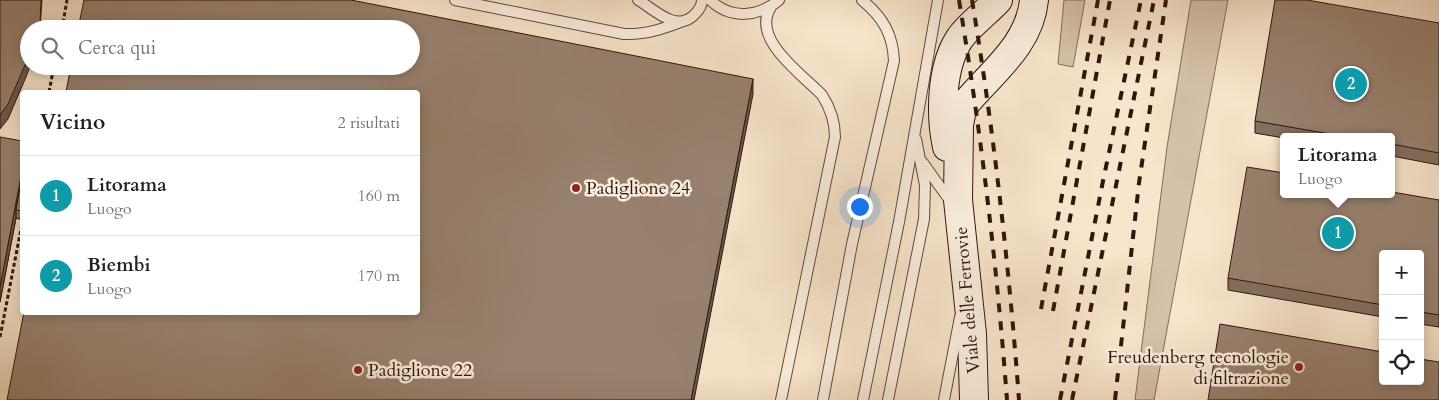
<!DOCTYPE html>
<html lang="it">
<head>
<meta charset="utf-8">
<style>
  body { margin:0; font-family:Cardo,serif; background:#f6f6f6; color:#222 }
  .controls { position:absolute; right:15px; bottom:15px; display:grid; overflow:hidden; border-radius:5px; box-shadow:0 2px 12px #0003 }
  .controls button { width:45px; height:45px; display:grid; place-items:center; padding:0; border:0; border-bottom:1px solid #e0e0e0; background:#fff; color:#222; font:25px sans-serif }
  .you { position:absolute; left:859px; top:206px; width:18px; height:18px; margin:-12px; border:4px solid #fff; border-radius:50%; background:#1a73e8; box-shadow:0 0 0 8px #1a73e833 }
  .badge { display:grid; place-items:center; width:32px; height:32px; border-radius:50%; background:#8f2418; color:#fff; font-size:16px; font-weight:700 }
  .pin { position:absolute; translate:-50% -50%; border:2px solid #fff; box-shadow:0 1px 5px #0006 }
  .popup { position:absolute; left:1280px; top:133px; width:115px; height:65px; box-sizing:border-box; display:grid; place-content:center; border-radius:5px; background:#fff; filter:drop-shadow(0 1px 4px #0005); font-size:16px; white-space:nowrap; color:#767676 }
  .popup b { font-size:19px; color:#222 }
  .popup::after { content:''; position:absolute; left:50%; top:100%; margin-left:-10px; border:10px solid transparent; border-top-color:#fff }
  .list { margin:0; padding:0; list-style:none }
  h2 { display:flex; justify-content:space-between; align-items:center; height:65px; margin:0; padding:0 20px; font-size:21px }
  h2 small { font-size:16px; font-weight:400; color:#767676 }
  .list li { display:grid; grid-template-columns:32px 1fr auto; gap:15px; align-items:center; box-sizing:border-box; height:80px; padding:0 20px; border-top:1px solid #e0e0e0 }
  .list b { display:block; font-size:19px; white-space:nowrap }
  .list p { margin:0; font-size:16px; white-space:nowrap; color:#767676 }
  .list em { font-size:16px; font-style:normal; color:#767676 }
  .icon { flex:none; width:28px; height:28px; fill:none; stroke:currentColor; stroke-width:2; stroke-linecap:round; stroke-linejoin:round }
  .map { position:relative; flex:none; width:1439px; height:400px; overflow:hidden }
  .search { position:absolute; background:#fff; box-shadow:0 2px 12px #0003; left:20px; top:20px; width:400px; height:55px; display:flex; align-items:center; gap:12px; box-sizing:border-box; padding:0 18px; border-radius:28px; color:#767676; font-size:19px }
  .panel { position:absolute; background:#fff; box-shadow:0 2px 12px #0003; left:20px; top:90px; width:400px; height:225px; border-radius:5px }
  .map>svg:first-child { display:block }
</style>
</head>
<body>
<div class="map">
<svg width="1439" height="400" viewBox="0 0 1439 400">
  <rect width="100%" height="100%" fill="#f8e5cb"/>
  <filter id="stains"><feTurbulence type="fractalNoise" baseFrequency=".004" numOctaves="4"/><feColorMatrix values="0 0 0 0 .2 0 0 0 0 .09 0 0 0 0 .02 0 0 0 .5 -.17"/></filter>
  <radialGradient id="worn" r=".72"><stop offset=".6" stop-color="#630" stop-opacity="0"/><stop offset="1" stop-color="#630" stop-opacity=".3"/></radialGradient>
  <path fill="#d6c2aa" stroke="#846c5a" d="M 1064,0 L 1085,0 L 1073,67 L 1058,64 Z
    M 1191,0 L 1228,0 L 1154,400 L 1135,400 L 1167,147 Z"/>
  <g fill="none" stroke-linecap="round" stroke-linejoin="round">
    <g stroke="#63493b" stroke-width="12">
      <path id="lane" d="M 455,0 L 624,34 C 647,35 665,28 686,20
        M 638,0 C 654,9 677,34 695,14 C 699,10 702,6 702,0
        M 710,0 C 731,20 758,17 779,0
        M 771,7 C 750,39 803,75 822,95 C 831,109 835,121 835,137 L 781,400
        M 923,163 L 951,202
        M 823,400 L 852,244 L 894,61 C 893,35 883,17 862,0
        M 863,400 L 899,222 L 938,0
        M 888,400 L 924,219 L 925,185 L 916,139
        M 944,400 L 960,317"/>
    </g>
    <g stroke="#31150b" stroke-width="30">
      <path id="secondary" d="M 947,147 C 940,115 941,66 960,38 C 970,24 986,13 998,0
        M 974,400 L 972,334 L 958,200 L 959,125 L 961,114 L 966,103 C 993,71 1030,44 1034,0"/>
    </g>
    <path stroke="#31150b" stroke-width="3" stroke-dasharray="4 2.5" stroke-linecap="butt" d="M 62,29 L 67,0
      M 49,92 L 54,66
      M 0,337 L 22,224"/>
    <use href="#lane" stroke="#faeedd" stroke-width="10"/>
    <use href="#secondary" stroke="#faeedd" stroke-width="28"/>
    <path stroke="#31150b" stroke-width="4" stroke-dasharray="9 9" stroke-linecap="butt" d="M 959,0 C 981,133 997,266 1007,400
      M 972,0 C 994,133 1009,266 1019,400
      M 1041,309 L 1098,0
      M 1053,311 L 1110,0
      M 1060,400 L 1103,181 L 1141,0
      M 1072,400 L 1154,0
      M 1115,400 L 1139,183 L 1166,0"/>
  </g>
  <path fill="#836f5f" stroke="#31150b" d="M 1439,23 L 1439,165 L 1392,156 L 1392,137 L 1284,137 L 1284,138 L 1255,133 L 1255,121 Z
    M 22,141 L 22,220 L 16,218 L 0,302 Z
    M 1439,200 L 1439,327 L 1420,324 L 1420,254 L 1383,254 L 1383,317 L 1228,290 L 1228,278 Z"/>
  <path fill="#6a5a4e" stroke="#31150b" d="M 41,0 L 42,0 L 40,29 L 38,29 Z
    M 29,56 L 29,66 L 30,66 L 26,77 L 8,119 L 0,129 L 0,115 Z
    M 753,79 L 753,94 L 694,400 L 691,400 Z
    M 22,171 L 22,185 L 16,210 L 16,218 L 0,302 L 0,287 Z"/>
  <path fill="#98816f" stroke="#31150b" d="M 0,0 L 41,0 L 40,24 L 38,29 L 29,29 L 29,56 L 26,63 L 8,104 L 0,115 Z
    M 84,0 L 351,0 L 753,79 L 691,400 L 7,400 L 24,312 L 418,312 L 418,92 L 66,92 L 71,66 L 411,66 L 411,29 L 78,29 Z
    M 1275,0 L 1307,0 L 1439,23 L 1439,153 L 1392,144 L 1392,137 L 1347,137 L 1255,121 Z
    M 0,137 L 22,141 L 22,171 L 0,287 Z
    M 1247,167 L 1284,173 L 1284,194 L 1392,194 L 1392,192 L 1439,200 L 1439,315 L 1420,312 L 1420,254 L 1383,254 L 1383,305 L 1228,278 Z
    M 22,177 L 22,211 L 16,210 Z
    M 1220,324 L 1383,352 L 1383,381 L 1420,381 L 1420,359 L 1439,362 L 1439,400 L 1208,400 Z"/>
  <g fill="#8f2418" stroke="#faeedd" stroke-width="2">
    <circle cx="576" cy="188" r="5"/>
    <circle cx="1299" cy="367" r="5"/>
    <circle cx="358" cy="370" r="5"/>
  </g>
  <g text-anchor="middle" stroke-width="5" stroke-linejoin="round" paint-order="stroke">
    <g font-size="18" fill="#31150b" stroke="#faeedd" text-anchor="start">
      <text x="586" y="194">Padiglione 24</text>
      <text x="1289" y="363" text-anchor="end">Freudenberg tecnologie<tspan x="1289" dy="21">di filtrazione</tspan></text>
      <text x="368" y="376">Padiglione 22</text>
    </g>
    <g font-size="18" fill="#31150b" stroke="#faeedd">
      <text transform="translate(967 300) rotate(-95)" y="6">Viale delle Ferrovie</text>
    </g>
  </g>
  <rect width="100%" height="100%" filter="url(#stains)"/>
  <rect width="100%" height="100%" fill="url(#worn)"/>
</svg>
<div class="controls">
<button>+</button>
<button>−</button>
<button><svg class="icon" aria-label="locate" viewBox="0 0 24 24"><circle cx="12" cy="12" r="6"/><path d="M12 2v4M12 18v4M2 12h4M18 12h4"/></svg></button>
</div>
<div class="you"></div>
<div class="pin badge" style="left:1338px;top:233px;background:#0f9aa8">1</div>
<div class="popup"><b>Litorama</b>Luogo</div>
<div class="pin badge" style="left:1351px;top:84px;background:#0f9aa8">2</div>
<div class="search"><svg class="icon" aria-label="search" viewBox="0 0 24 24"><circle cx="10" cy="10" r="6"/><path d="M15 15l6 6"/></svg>Cerca qui</div>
<section class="panel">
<h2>Vicino<small>2 risultati</small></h2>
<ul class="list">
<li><span class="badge" style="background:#0f9aa8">1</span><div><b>Litorama</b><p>Luogo</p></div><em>160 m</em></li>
<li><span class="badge" style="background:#0f9aa8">2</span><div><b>Biembi</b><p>Luogo</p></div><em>170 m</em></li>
</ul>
</section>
</div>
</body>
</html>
